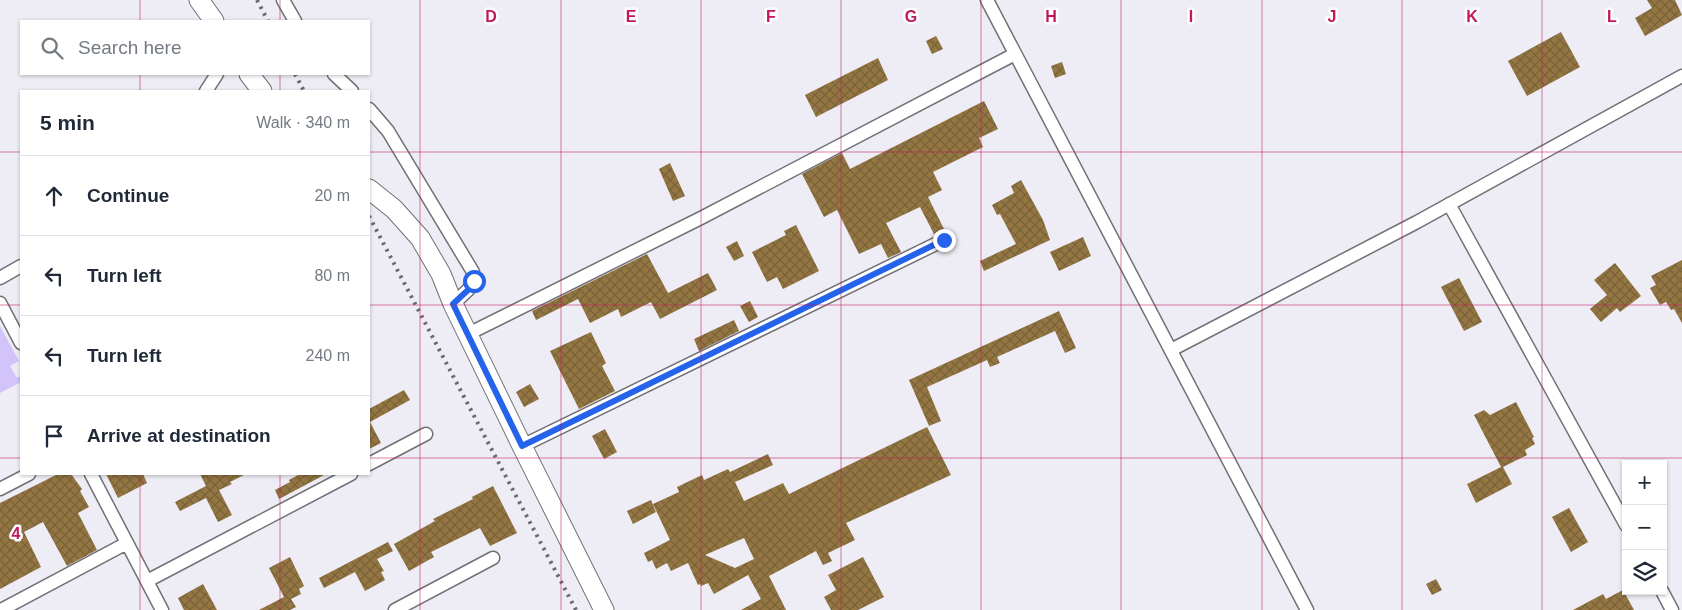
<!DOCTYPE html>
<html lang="en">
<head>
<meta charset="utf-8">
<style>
  body { margin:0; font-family:Helvetica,sans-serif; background:#f6f6f7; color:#1f2937 }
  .controls { position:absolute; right:15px; bottom:15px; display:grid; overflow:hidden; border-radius:0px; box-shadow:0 1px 4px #0004 }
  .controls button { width:45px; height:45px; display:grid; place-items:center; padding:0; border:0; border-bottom:1px solid #e0e1e3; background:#fff; color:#1f2937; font:25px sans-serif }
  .stop { position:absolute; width:15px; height:15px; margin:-11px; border:4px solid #2563eb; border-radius:50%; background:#fff }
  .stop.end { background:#2563eb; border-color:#fff; box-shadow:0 1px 5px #0008 }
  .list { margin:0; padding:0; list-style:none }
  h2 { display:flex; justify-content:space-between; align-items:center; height:65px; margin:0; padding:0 20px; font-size:21px }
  h2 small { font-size:16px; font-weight:400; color:#747a83 }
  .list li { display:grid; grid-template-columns:32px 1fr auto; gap:15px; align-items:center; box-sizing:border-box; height:80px; padding:0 20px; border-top:1px solid #e0e1e3 }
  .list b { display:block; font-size:19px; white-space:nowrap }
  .list em { font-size:16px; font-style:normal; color:#747a83 }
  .icon { flex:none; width:28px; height:28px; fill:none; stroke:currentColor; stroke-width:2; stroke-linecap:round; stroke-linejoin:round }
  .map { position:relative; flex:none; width:1682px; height:610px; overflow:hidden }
  .search { position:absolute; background:#fff; box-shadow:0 1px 4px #0004; left:20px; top:20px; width:350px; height:55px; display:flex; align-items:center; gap:12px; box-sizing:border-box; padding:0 18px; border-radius:0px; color:#747a83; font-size:19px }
  .panel { position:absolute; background:#fff; box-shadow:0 1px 4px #0004; left:20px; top:90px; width:350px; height:385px; border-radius:0px }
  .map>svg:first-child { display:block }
</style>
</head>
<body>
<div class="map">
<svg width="1682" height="610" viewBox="0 0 1682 610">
  <defs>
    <pattern id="building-cross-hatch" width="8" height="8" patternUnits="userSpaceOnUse" patternTransform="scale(1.25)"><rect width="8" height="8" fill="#947643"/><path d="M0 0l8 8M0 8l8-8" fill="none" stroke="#7a6239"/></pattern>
  </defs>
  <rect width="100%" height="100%" fill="#eeecf4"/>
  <path fill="#d2c4fb" d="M 0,326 L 19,361 L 10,366 L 17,378 L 21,376 L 21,382 L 0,393 Z"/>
  <path fill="url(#building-cross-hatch)" fill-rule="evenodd" d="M 1647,0 L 1675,0 L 1682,15 L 1645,36 L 1635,18 L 1652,8 Z
    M 1561,32 L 1580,67 L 1527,96 L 1508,61 Z
    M 936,36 L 943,49 L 932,54 L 926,41 Z
    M 878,58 L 888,80 L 816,117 L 805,95 Z
    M 1062,62 L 1066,74 L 1055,78 L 1051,66 Z
    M 984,101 L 998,129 L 979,138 L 983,147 L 933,172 L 942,190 L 928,197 L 944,229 L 934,234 L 920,207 L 886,223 L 901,252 L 888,258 L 881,244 L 859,254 L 837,210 L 824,217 L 802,174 L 842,153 L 850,169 Z
    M 670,163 L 685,196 L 673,201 L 659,169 Z
    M 1021,180 L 1043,220 L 1050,240 L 984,271 L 980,261 L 1016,244 L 1000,214 L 997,215 L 992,205 L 1014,193 L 1011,186 Z
    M 796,225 L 819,271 L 783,289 L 777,277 L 767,282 L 752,252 L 786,235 L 784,231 Z
    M 1083,237 L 1091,256 L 1059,271 L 1050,252 Z
    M 737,241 L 744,256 L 734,261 L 726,247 Z
    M 647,254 L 668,293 L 708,273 L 717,290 L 660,319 L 651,302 L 621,317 L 618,309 L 590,323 L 578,299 L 536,320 L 532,311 Z
    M 1682,260 L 1682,323 L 1674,309 L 1671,310 L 1666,302 L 1660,305 L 1650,288 L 1656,285 L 1651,276 Z
    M 1615,263 L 1641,296 L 1620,312 L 1617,308 L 1601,322 L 1590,309 L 1607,295 L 1594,280 Z
    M 1459,278 L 1482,322 L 1464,331 L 1441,287 Z
    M 750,301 L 758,317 L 749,322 L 740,306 Z
    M 1059,311 L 1076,348 L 1065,353 L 1055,331 L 997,357 L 1000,363 L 990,367 L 987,360 L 927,387 L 941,421 L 929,426 L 909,380 Z
    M 734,320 L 739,331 L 699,351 L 694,339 Z
    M 591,332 L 606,363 L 602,366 L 615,391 L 579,409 L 550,351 Z
    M 530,384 L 539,399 L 524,407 L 516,392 Z
    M 404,390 L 410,400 L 370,422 L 381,443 L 369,449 L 369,409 Z
    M 1516,402 L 1534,437 L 1532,438 L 1535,444 L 1525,450 L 1527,455 L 1503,467 L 1512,484 L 1476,503 L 1467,484 L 1501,467 L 1474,415 L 1484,410 L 1490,415 Z
    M 927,427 L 951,475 L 846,523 L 855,540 L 828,553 L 832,561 L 823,565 L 816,551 L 769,576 L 786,610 L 741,610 L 761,599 L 748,575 L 714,594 L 708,583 L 701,586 L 700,584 L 698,585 L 688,563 L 671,571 L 667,563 L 656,569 L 652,560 L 648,562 L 644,553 L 670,540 L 653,504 L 679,492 L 677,487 L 702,475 L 704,480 L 728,469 L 730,472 L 768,454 L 773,465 L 735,482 L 744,501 L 783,483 L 789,494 ZM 744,538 L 754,559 L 735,568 L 705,555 Z
    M 605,429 L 617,452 L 604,459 L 592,436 Z
    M 58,474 L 71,474 L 82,489 L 80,491 L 89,507 L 78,513 L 97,550 L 67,566 L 43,522 L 24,532 L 41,567 L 0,589 L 0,503 Z
    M 106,474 L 143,474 L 147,483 L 118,498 Z
    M 200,474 L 246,474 L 230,482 L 232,484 L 219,490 L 232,515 L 218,522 L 206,498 L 180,511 L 175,502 L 206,486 Z
    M 300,474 L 326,474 L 279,499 L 275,490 L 290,482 L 289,480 Z
    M 493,486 L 517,533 L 490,546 L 480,528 L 431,552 L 434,557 L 409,571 L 394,544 L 435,521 L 433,519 L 473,499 L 472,497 Z
    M 651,500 L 656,512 L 633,524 L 627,511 Z
    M 1569,508 L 1588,542 L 1571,552 L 1552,517 Z
    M 388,542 L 393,551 L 377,559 L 384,571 L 381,572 L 385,580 L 365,591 L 355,572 L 324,588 L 319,578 Z
    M 290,557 L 304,586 L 299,589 L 301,594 L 291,599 L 296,607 L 290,610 L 259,610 L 284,597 L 269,568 Z
    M 863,557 L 884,597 L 858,610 L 831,610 L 824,597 L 836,590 L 828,575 Z
    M 1436,579 L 1442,590 L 1432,595 L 1426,584 Z
    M 203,584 L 217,610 L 184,610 L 178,598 Z
    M 1623,590 L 1634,610 L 1573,610 L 1603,594 L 1606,599 Z"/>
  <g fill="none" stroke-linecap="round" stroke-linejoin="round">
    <g stroke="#727077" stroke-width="15">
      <path id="minor" d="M 283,0 L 295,21
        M 987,0 L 1307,610
        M 334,74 L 352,91
        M 206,91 L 217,74
        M 369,109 L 388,131 L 473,272 L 474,281 L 468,290 L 453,304
        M 1449,204 L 1626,525
        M 0,278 L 21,266
        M 0,303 L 21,343
        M 468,334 L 701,218 L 1015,54
        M 1171,350 L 1417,222 L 1682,76
        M 522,446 L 944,240
        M 369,464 L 426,434
        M 91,474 L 162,610
        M 0,489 L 29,474
        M 147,581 L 351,474
        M 1662,591 L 1672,610
        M 1,610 L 127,543
        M 395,610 L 493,558"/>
    </g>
    <g stroke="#727077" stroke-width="21">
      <path id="secondary" d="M 199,0 L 214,21
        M 249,74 L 262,91
        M 369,189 L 394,209 L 420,238 L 441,274 L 453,304 L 522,446 L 604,610"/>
    </g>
    <use href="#minor" stroke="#fff" stroke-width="12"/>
    <use href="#secondary" stroke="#fff" stroke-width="19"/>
    <path stroke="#6b696e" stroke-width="4" stroke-dasharray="2.5 5" stroke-linecap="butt" d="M 257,0 L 268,21
      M 295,74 L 304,91
      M 369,216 L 576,610"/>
  </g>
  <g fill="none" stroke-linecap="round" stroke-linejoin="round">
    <path stroke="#2563eb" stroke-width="6" d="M 474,281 L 468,290 L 453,304 L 522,446 L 944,240"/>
  </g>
  <path fill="none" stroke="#c2185b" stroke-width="1" stroke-opacity="0.55" d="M 140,0 L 140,21M 280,0 L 280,21M 420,0 L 420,610M 561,0 L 561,610M 701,0 L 701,610M 841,0 L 841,610M 981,0 L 981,610M 1121,0 L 1121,610M 1262,0 L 1262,610M 1402,0 L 1402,610M 1542,0 L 1542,610M 140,74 L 140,91M 280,74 L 280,91M 0,152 L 21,152M 369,152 L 1682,152M 0,305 L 21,305M 369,305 L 1682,305M 0,458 L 21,458M 369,458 L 1682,458M 140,474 L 140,610M 280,474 L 280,610"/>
  <g font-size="16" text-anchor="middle" font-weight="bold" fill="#c2185b" stroke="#fff" stroke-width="5" stroke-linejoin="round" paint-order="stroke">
    <text x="491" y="22">D</text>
    <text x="631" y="22">E</text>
    <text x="771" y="22">F</text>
    <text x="911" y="22">G</text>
    <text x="1051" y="22">H</text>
    <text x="1191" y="22">I</text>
    <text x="1332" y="22">J</text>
    <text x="1472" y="22">K</text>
    <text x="1612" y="22">L</text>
    <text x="16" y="539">4</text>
  </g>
</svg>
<div class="controls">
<button>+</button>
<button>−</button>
<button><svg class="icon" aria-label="layers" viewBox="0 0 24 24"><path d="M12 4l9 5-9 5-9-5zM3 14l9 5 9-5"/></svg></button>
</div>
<div class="stop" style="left:474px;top:281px"></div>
<div class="stop end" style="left:944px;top:240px"></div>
<div class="search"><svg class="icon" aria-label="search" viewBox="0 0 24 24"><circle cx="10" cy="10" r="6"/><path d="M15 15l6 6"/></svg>Search here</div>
<section class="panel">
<h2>5 min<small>Walk · 340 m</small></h2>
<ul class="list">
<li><svg class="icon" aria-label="ahead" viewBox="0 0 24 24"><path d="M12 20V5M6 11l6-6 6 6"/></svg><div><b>Continue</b></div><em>20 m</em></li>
<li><svg class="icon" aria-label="left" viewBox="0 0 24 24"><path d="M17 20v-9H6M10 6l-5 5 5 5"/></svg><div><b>Turn left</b></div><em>80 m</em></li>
<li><svg class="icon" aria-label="left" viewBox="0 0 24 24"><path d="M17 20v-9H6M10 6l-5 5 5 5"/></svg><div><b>Turn left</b></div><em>240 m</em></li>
<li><svg class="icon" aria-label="arrive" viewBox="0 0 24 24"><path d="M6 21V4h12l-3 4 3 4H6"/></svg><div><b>Arrive at destination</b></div></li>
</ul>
</section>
</div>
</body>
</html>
